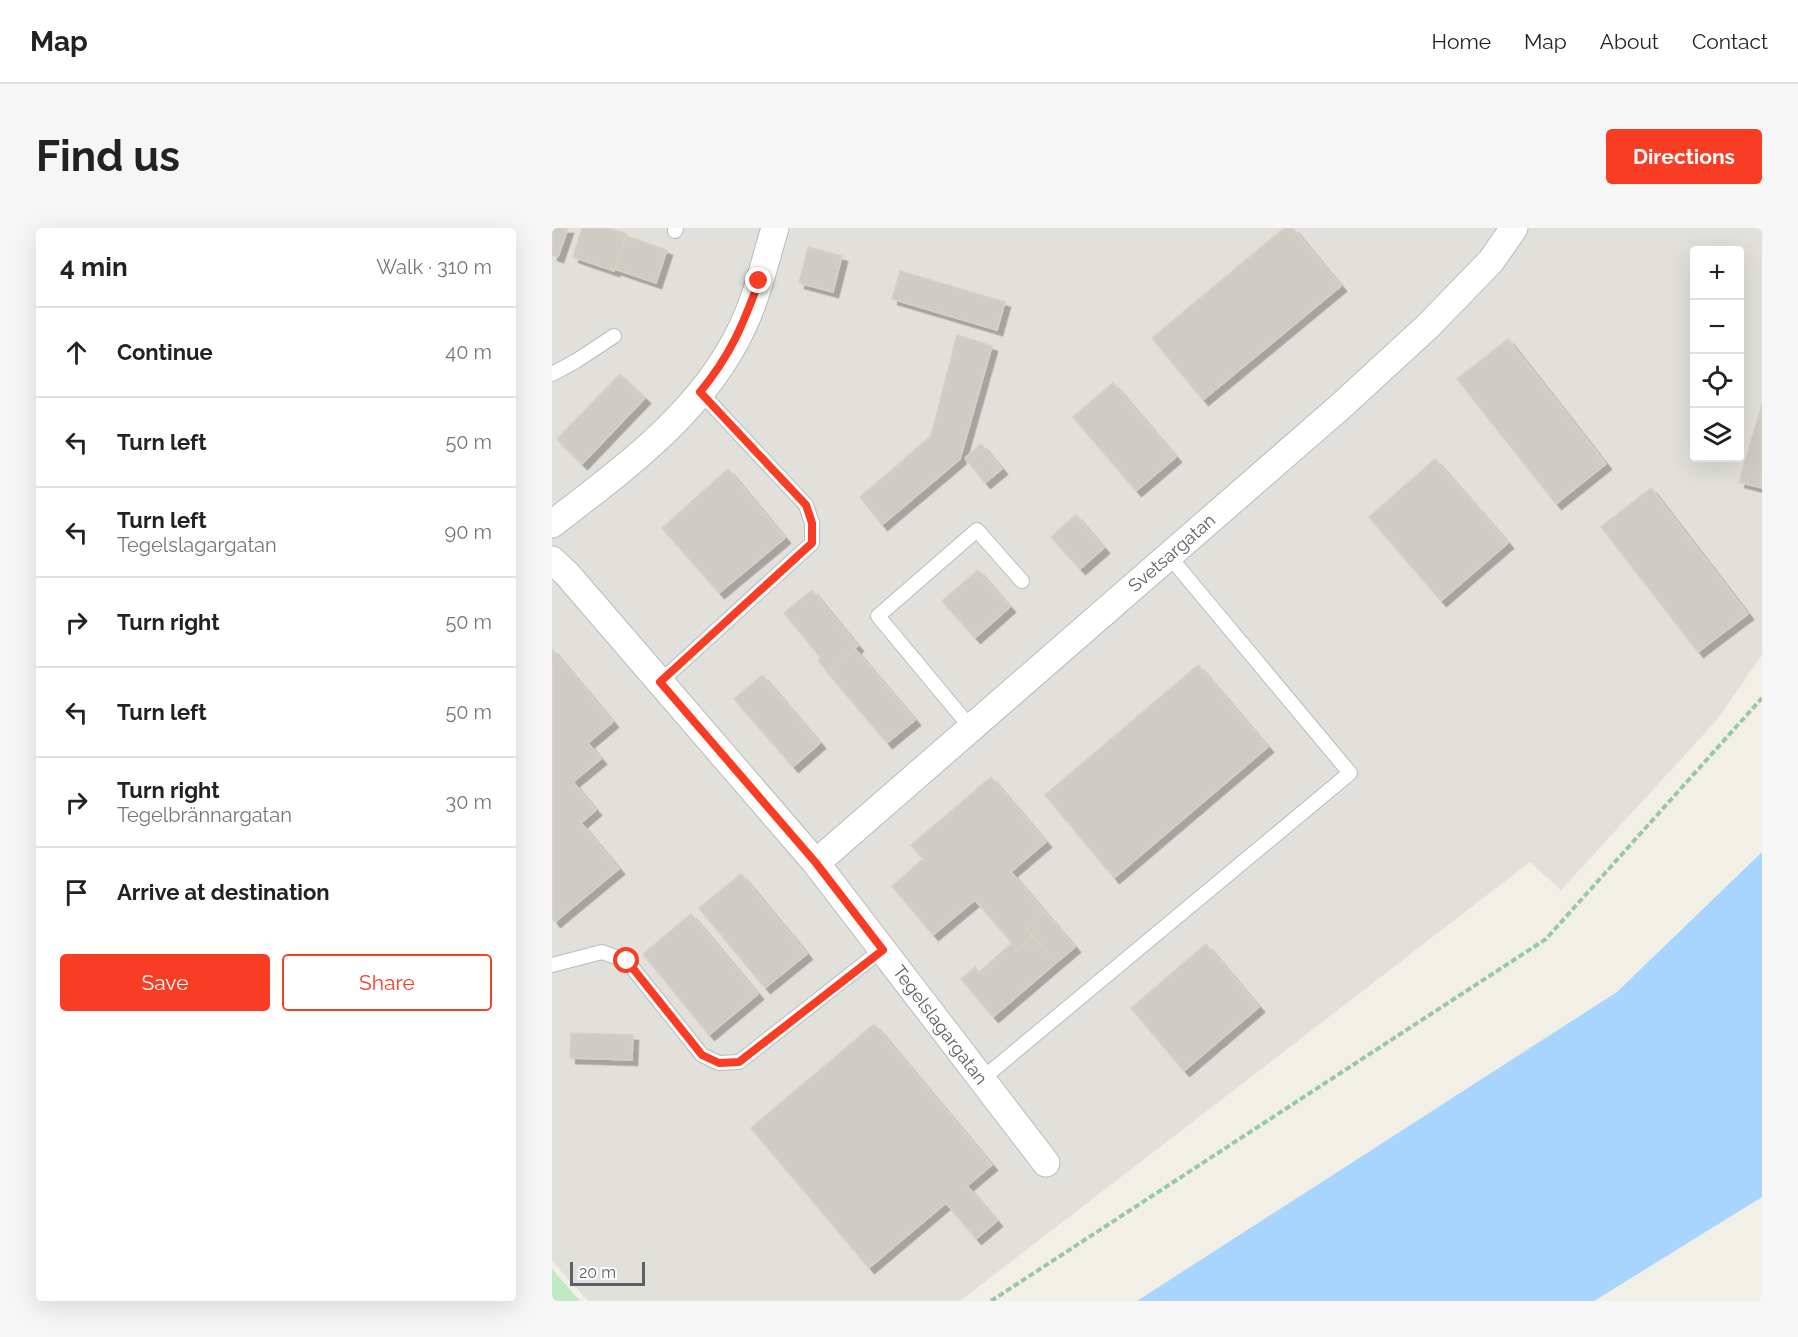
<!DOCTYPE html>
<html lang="en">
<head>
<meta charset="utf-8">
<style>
  body { margin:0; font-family:Raleway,sans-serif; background:#f6f6f6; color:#222 }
  .controls { position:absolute; right:18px; top:18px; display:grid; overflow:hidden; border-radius:6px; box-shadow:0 6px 24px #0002 }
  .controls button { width:54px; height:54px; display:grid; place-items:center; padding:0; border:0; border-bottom:2px solid #e0e0e0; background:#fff; color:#222; font:30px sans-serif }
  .scale { position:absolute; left:18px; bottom:15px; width:75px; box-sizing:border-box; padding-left:6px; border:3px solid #5d6167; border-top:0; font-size:16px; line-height:21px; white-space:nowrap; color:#5d6167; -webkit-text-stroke:4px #fff; paint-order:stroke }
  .stop { position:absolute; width:18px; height:18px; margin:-14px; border:4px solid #f83d24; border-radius:50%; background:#fff }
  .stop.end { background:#f83d24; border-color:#fff; box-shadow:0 2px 6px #0008 }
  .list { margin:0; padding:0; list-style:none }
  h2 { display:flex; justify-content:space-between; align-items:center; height:78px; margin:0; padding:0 24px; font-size:26px }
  h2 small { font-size:20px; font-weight:400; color:#767676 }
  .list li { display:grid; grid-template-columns:39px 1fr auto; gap:18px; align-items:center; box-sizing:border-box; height:90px; padding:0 24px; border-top:2px solid #e0e0e0 }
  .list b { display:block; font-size:22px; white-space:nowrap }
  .list p { margin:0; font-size:20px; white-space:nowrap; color:#767676 }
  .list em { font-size:20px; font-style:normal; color:#767676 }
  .actions { display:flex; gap:12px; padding:18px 24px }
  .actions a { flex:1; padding:14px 0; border:2px solid #f83d24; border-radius:6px; text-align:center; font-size:21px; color:#f83d24 }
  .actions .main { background:#f83d24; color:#fff }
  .icon { flex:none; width:33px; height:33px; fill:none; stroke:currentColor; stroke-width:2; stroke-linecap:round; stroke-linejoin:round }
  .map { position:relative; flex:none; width:1210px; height:1073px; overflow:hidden; border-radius:6px }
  header { display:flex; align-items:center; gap:36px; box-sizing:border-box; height:84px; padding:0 30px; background:#fff; border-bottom:2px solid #e0e0e0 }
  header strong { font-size:28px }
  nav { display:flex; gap:33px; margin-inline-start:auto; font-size:21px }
  .intro { display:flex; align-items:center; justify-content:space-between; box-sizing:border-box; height:144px; padding:0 36px }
  h1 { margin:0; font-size:42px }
  .button { padding:15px 27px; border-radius:6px; background:#f83d24; color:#fff; font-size:21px; font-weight:700 }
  main { display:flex; gap:36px; padding:0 36px }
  aside { flex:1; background:#fff; border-radius:6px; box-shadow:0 6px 24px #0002 }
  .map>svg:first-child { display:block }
</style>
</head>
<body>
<header>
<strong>Map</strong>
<nav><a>Home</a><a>Map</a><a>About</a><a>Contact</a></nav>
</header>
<div class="intro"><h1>Find us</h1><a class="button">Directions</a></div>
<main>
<aside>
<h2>4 min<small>Walk · 310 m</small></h2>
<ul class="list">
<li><svg class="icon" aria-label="ahead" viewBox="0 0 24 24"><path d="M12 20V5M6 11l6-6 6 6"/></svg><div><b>Continue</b></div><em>40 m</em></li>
<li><svg class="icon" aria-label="left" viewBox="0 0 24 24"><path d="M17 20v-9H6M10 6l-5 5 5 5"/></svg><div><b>Turn left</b></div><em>50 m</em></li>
<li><svg class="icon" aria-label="left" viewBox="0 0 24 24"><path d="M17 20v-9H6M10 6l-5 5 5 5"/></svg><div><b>Turn left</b><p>Tegelslagargatan</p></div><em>90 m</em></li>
<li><svg class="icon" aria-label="right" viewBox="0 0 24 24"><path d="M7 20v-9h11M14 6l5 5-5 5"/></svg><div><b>Turn right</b></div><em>50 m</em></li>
<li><svg class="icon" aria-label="left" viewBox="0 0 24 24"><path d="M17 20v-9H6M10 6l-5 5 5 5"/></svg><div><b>Turn left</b></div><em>50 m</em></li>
<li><svg class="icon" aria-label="right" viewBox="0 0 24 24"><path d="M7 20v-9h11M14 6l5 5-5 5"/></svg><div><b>Turn right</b><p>Tegelbrännargatan</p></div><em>30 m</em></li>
<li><svg class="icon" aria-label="arrive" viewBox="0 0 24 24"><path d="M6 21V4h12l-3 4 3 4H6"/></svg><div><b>Arrive at destination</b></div></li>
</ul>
<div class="actions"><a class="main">Save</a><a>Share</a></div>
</aside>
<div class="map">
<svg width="1210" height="1073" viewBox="0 0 1210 1073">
  <defs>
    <filter id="shadow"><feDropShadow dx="5.5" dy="5.5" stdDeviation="0" flood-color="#0004"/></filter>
  </defs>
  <rect width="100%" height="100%" fill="#f1efe6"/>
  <path fill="#e1e0da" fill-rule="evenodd" d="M 0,0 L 1210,0 L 1210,427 L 1163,494 L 1009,662 L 978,634 L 408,1073 L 36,1073 L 0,1033 ZM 1142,22 L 1188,22 L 1188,230 L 1142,230 Z"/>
  <path fill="#c0eac2" d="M 0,1041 L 28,1073 L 0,1073 Z"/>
  <path fill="#a7d5ff" d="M 1210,624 L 1210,969 L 1042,1073 L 585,1073 L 1065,764 Z"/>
  <path fill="#ceccc4" stroke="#d6d1c3" stroke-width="1.5" filter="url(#shadow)" d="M 0,0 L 16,0 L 6,29 L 0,27 Z
    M 30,0 L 57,0 L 75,6 L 62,43 L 21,29 Z
    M 732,0 L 741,0 L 789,58 L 651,172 L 600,110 Z
    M 74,8 L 115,22 L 104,55 L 63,41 Z
    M 256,19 L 290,28 L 281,64 L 247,55 Z
    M 348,43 L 453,74 L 445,102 L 340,71 Z
    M 405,107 L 440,118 L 408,231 L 330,297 L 308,269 L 379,208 Z
    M 956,111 L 1054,236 L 1004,276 L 905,151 Z
    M 68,146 L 93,170 L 30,236 L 5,211 Z
    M 561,155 L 624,229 L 584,263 L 521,189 Z
    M 1210,176 L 1210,260 L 1187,254 Z
    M 429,216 L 450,241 L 433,255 L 413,230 Z
    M 883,231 L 956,315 L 889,373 L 817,289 Z
    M 176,241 L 233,310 L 167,365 L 110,300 Z
    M 1099,260 L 1196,386 L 1146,424 L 1049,299 Z
    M 524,287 L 552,320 L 528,341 L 499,309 Z
    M 426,342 L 458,379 L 423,410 L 390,373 Z
    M 260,362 L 306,418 L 275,444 L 266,432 L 269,430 L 232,385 Z
    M 0,421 L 61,494 L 36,515 L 49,531 L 21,554 L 44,582 L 29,595 L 67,641 L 3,694 L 0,690 Z
    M 303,421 L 363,492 L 335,515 L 275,444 Z
    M 646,437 L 716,519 L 562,650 L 493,567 Z
    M 210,447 L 268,515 L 241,539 L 182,471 Z
    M 439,549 L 494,614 L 459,644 L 493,684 L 474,700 L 481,709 L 466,722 L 423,672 L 381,707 L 340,658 L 371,631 L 359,617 Z
    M 189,646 L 255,726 L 213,760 L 147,680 Z
    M 493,684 L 523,719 L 504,735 L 474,700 Z
    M 139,686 L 206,766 L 157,807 L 91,726 Z
    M 481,709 L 504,735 L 441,789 L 409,751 L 423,739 L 427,744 L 460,715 L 466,722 Z
    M 654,716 L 707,779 L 632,843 L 579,780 Z
    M 322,796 L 440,937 L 415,958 L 445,993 L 424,1011 L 394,975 L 317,1040 L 199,900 Z
    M 19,805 L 81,807 L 80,832 L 18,830 Z"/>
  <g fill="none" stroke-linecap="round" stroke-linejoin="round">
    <g stroke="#b8bbc0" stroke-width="16">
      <path id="lane" d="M 123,3 L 124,0
        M 0,146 L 24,133 L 62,108
        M 108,454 L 260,315 L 260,295 L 254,277 L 148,164
        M 419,500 L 326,388 L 425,302 L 470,353
        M 0,737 L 50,724 L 75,733 L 150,827 L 167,835 L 187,834 L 331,721
        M 430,851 L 798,545 L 617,328"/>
    </g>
    <g stroke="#b8bbc0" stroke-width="29">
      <path id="street" d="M 0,296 C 71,241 150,185 190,100 C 205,69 213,33 223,0
        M 0,332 L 15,346 L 264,635 L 494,935
        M 264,635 L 789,178 L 876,98 L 939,33 L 962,0"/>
    </g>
    <path stroke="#97c9a8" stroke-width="4" stroke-dasharray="6 3" stroke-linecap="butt" d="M 439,1073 L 994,711 L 1210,470"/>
    <use href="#lane" stroke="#fff" stroke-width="14"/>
    <use href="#street" stroke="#fff" stroke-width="27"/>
  </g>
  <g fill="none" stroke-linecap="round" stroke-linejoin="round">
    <path stroke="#f83d24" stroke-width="8" d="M 75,733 L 150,827 L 167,835 L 187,834 L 331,722 L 264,635 L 108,454 L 260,315 L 260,295 L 254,277 L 148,164 C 178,128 191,97 207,53"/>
  </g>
  <g text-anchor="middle" stroke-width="4.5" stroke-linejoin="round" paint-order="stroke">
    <g font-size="18" fill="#5d6167" stroke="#fff">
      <text transform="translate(620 325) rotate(-41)" y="6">Svetsargatan</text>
      <text transform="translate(388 797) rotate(53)" y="6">Tegelslagargatan</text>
    </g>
  </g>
</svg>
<div class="controls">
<button>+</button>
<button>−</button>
<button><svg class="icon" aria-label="locate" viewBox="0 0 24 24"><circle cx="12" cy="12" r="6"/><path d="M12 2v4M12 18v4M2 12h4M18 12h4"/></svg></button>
<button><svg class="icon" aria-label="layers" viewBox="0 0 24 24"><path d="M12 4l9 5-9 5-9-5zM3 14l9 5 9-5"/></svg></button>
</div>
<div class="scale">20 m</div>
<div class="stop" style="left:75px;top:733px"></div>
<div class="stop end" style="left:207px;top:53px"></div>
</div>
</main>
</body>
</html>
